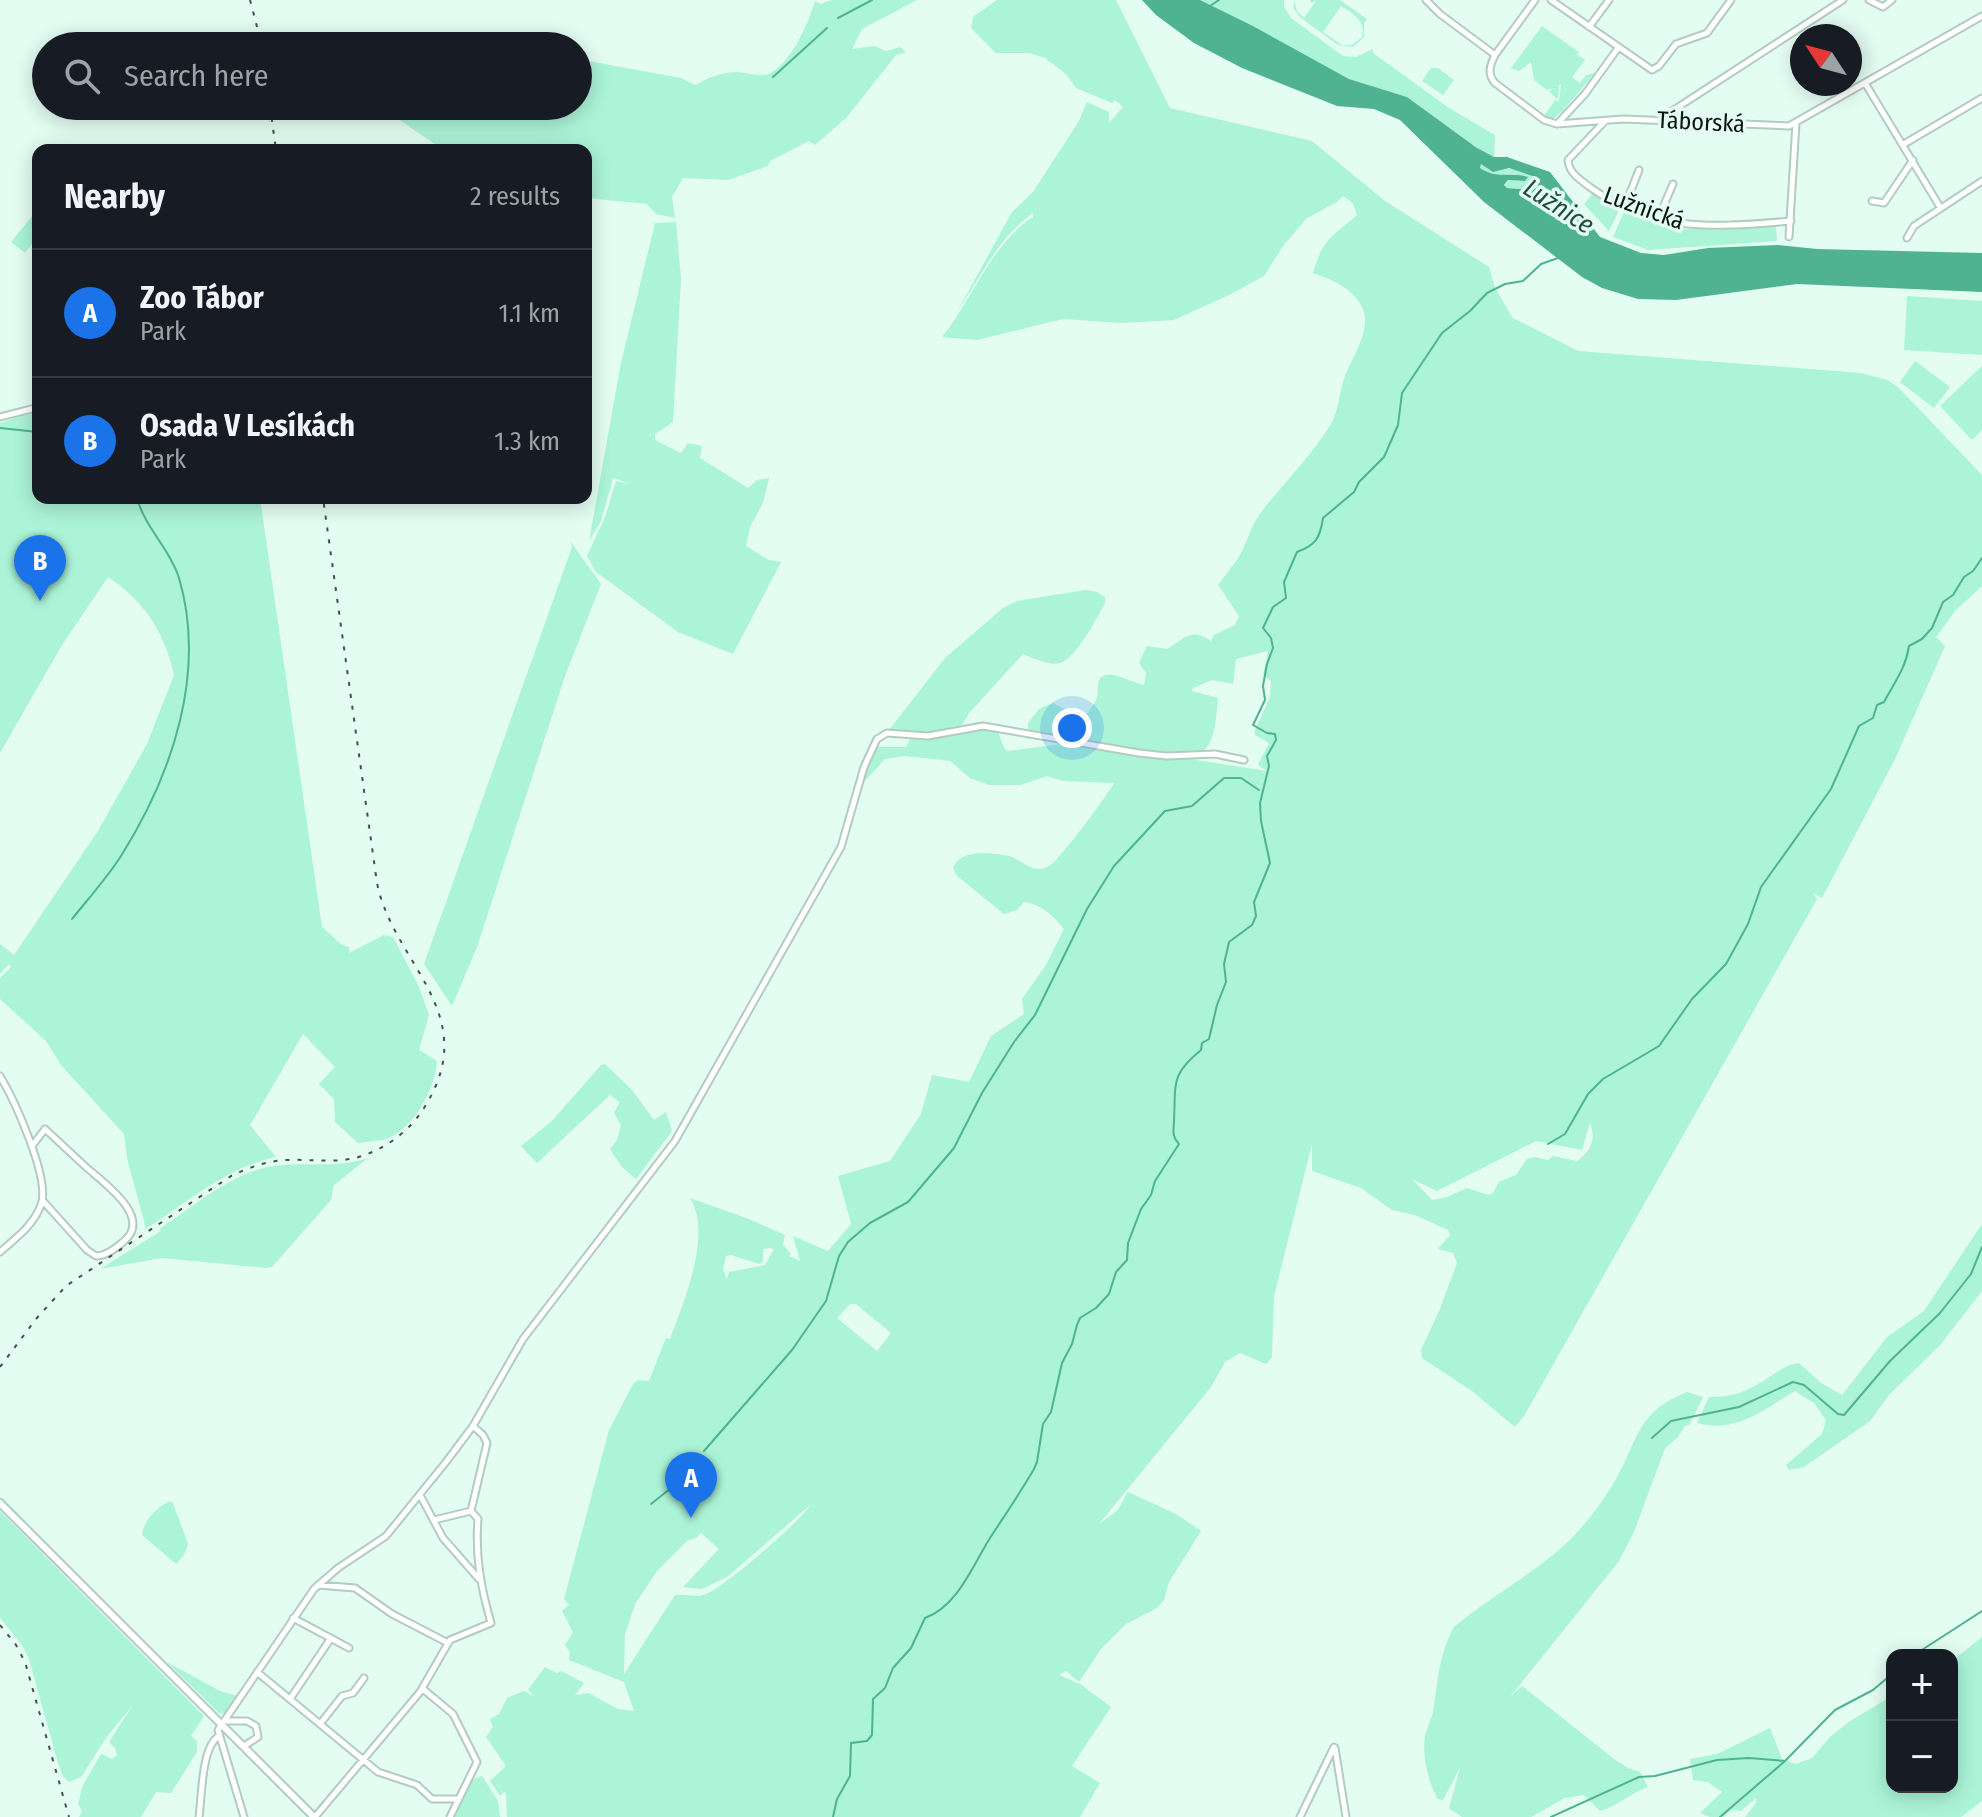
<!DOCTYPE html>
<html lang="en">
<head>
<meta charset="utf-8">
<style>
  body { margin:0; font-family:"Fira Sans Condensed",sans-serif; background:#242831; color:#f1f3f6 }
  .controls { position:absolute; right:24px; bottom:24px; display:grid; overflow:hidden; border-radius:16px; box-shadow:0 4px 20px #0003 }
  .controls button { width:72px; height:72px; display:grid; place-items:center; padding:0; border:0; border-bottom:2px solid #363941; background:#171b24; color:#f1f3f6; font:40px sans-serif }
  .compass { position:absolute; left:1790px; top:24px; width:72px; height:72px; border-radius:50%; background:#171b24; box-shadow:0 4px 20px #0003; rotate:306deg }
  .you { position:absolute; left:1072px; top:728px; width:28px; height:28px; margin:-20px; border:6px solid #fff; border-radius:50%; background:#1a73e8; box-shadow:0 0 0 12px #1a73e833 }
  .badge { display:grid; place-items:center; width:52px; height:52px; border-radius:50%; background:#1a73e8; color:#fff; font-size:26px; font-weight:700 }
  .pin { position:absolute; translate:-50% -66px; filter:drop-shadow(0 2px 4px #0008) }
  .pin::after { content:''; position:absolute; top:42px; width:28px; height:24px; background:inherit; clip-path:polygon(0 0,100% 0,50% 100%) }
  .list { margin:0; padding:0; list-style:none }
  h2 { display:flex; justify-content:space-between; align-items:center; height:104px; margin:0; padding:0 32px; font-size:34px }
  h2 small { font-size:26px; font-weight:400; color:#9ea1a6 }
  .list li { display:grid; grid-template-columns:52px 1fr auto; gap:24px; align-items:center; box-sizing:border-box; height:128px; padding:0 32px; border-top:2px solid #363941 }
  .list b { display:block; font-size:30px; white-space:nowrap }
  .list p { margin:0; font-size:26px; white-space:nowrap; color:#9ea1a6 }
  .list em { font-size:26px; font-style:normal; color:#9ea1a6 }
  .icon { flex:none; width:44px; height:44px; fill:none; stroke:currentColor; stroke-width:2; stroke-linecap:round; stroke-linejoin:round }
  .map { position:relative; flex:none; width:1982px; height:1817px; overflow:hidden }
  .search { position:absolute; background:#171b24; box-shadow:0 4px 20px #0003; left:32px; top:32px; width:560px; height:88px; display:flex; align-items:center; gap:20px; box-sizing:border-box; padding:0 28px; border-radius:44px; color:#9ea1a6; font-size:30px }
  .panel { position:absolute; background:#171b24; box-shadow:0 4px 20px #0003; left:32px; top:144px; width:560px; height:360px; border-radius:16px }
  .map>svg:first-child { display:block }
</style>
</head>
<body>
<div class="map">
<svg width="1982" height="1817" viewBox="0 0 1982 1817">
  <rect width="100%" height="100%" fill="#e3fdf2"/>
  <path fill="#abf4d7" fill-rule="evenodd" d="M 831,0 L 917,0 L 862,29 L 852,49 L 874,46 L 886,51 L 900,47 L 905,51 L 904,53 L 896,55 L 846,118 L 815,145 L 809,141 L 770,161 L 768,166 L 728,180 L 683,178 L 672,197 L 675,218 L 656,214 L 647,204 L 586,198 L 586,150 L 443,150 L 384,109 L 385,106 L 578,106 L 578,59 L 681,78 L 695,85 C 708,78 721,72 736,72 C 747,72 757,77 768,74 C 790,66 809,22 815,1 L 821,4 Z
    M 997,0 L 1116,0 L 1170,108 L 1312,141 L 1385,201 L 1489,267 L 1495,288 L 1513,318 L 1578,351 L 1861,373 L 1887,380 L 1898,387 L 1982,475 L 1982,586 L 1955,611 L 1936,637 L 1945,646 L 1895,759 L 1822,898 L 1813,893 L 1817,899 L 1524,1416 L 1515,1427 L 1472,1391 L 1422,1358 L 1421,1350 L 1440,1309 L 1457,1263 L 1453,1253 L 1438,1249 L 1450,1235 L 1448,1230 L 1415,1215 L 1392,1210 L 1361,1188 L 1312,1171 L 1312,1144 L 1274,1296 L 1272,1357 L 1266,1364 L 1240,1353 L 1225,1362 L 1211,1387 L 1099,1524 L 1117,1511 L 1128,1492 L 1176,1514 L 1201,1531 L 1169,1582 L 1164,1600 L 1157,1608 L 1126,1624 L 1101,1649 L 1079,1682 L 1066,1671 L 1059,1675 L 1080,1684 L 1111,1707 L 1072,1766 L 1100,1783 L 1080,1817 L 507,1817 L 506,1793 L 504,1792 L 500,1796 L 490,1781 L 506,1766 L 486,1737 L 493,1727 L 490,1719 L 499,1714 L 507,1698 L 524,1691 L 534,1696 L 528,1690 L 545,1667 L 557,1673 L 561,1671 L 584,1683 L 575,1695 L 588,1693 L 618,1709 L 634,1711 L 624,1682 L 569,1660 L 570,1652 L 565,1645 L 573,1632 L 562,1611 L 569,1605 L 564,1599 L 609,1430 L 633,1384 L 638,1380 L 649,1381 L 666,1338 L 670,1339 C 683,1303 713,1235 690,1198 L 749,1219 L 785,1235 L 783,1245 L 791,1254 L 789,1256 L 800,1261 L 793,1236 L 828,1251 L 851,1224 L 838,1176 L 890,1161 L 921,1114 L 932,1075 L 969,1082 L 991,1036 L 1024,1014 L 1022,999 L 1046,965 L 1064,929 C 1054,916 1041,904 1024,902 L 1017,910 L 1004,914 L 956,875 L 953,867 C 962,849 991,852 1009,856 C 1023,860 1033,875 1049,866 C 1059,861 1107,796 1114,783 L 1063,781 L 1047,776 L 1020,785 L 989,785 L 970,778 L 950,761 L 905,756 L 885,759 L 863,783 L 863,773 L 874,747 L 906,747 L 911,737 L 977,728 L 997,729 L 1004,748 L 1008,751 L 1067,743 L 1126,749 L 1032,730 L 1028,729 L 1028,723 L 1039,709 L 1053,703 L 1082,719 C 1087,714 1095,704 1097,697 C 1099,689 1095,677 1106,675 C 1116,673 1134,683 1144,685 L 1146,673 L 1139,663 L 1147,646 L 1167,649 C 1184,640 1190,627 1211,641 L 1214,635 L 1235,625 L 1239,616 L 1218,585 C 1225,575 1234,565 1240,555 C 1248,540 1250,527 1262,511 C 1285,482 1311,456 1331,424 C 1340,408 1339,388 1347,371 C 1355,353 1372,327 1362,307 C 1352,287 1332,280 1313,273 C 1323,238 1332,237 1357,215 L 1353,203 L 1343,196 L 1337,202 L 1307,218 L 1283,246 L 1264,276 L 1229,295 L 1174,320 L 1122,323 L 1063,319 L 977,340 L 942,337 C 973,299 991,244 1033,217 L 1033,213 C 999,236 980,278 957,312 L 1012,212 L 1033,192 L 1079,121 L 1087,102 L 1109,112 L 1109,123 L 1123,107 L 1115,100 L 1112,103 L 1076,88 L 1066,74 L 1045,58 L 1029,53 L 996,53 L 971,28 L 973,17 ZM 1268,651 L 1263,675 L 1271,681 L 1270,697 L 1255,730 L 1255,735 L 1269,743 L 1258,765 L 1267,771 L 1158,754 C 1169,752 1184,756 1196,754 C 1216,751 1216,714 1218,698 L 1192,691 L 1193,688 L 1212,680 L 1233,684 L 1236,659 ZM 1590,1123 C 1596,1139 1592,1150 1577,1161 L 1553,1156 L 1548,1160 L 1535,1157 L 1527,1159 L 1516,1175 L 1499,1182 L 1493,1193 L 1488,1195 L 1467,1188 L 1447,1197 L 1432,1200 L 1412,1179 L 1437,1191 L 1536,1141 L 1582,1150 ZM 769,1248 L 774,1249 L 765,1265 L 729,1272 L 727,1279 L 723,1270 L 726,1256 L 731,1255 L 759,1264 L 763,1262 L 763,1249 ZM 850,1304 L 856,1304 L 891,1333 L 877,1351 L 837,1318 ZM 810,1505 C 804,1518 724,1588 706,1594 C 697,1598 685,1594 675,1595 L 624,1674 L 625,1635 L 635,1604 L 657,1571 L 688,1540 L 694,1539 L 701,1533 L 719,1549 L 683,1587 L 702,1589 L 727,1577 Z
    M 1200,0 L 1284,0 L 1284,7 L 1291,18 L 1343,56 L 1356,57 L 1373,49 L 1373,53 L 1449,108 L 1495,135 L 1494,157 L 1477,148 L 1407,97 L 1349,79 L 1253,26 Z
    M 1294,0 L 1297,11 L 1304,18 L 1316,1 L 1311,3 L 1310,0 L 1340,0 L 1367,19 L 1364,23 L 1364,37 L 1353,47 L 1338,45 L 1301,18 L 1294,9 ZM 1341,6 C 1353,14 1366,20 1362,37 L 1352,45 L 1342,45 L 1323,32 Z
    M 1542,26 L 1580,53 L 1576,54 L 1585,60 L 1572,77 L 1580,83 L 1586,75 L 1595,73 L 1565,108 L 1559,103 L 1565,109 L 1553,119 L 1544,116 L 1555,100 L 1559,102 L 1561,84 L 1557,86 L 1559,86 L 1558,100 L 1549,91 L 1554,88 L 1547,90 L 1534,80 L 1531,62 L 1519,71 L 1511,68 Z
    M 1431,68 L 1438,68 L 1454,80 L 1443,95 L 1422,81 Z
    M 1481,164 L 1516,170 L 1538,178 L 1538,187 L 1532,190 L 1507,188 L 1504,186 L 1509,180 L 1520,181 L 1516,174 L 1491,176 L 1480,168 Z
    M 1593,193 L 1620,208 L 1609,231 L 1584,204 Z
    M 38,209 L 38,236 L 25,253 L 11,242 Z
    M 1624,212 L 1686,229 L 1776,227 L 1777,241 L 1648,250 L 1613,237 Z
    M 676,222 L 681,279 L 673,422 L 655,434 L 655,440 L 681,453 L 688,443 L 702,446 L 700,458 L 748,488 L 757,480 L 769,478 L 763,503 L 750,527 L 746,546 L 769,560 L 781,562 L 733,654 L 678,632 L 596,572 L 587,556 L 605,517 L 616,481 L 631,484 L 613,478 L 601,521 L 589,541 L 621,363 L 655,223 Z
    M 1907,296 L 1982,301 L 1982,355 L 1904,350 Z
    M 1915,361 L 1950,387 L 1934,408 L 1900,382 Z
    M 1982,366 L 1982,430 L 1972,440 L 1940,406 Z
    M 38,409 L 38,498 L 260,498 L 322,927 L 342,945 L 349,947 L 349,953 L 384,935 L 393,937 L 419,987 L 429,1015 L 419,1050 L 437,1061 C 435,1089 415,1126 389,1138 C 379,1142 368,1141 358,1143 L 335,1122 L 334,1099 L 319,1084 L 335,1067 L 303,1034 L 250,1125 L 276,1157 C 227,1167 188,1202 146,1229 L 127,1158 L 124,1134 L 61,1065 L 46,1041 L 0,999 L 0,978 L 11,967 L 9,964 L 0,974 L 0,944 L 14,955 L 98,831 L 147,744 L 174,675 C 164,631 145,602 108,577 L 62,645 L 0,753 L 0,423 Z
    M 570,541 L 601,584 L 565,676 L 477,947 L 452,1006 L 424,964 L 572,547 Z
    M 1086,590 L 1097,592 L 1105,597 L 1105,603 C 1097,618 1076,658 1060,663 C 1049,666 1033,658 1023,654 L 969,713 L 962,725 L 922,734 L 889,730 L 945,658 L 1003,608 L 1017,601 Z
    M 605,1064 L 632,1090 L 654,1120 L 666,1112 L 672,1131 L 636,1179 L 622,1167 L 610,1149 L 617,1140 L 621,1125 L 614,1113 L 620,1102 L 610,1095 L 537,1163 L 521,1146 L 552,1121 L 601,1065 Z
    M 368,1158 L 334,1185 L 331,1200 L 272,1267 L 266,1268 L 162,1258 L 100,1269 L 161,1231 L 159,1229 C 195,1206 231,1172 274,1166 C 306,1161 337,1169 368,1158 Z
    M 1982,1224 L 1982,1291 L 1941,1344 L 1889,1395 L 1870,1421 L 1804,1467 L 1789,1470 L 1786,1465 L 1822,1434 L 1826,1420 L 1814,1403 L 1795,1391 C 1763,1410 1736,1434 1697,1423 L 1709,1397 C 1725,1397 1738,1395 1753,1387 C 1768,1379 1782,1365 1799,1363 L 1821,1383 L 1842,1395 L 1887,1337 L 1924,1311 Z
    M 1687,1392 L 1703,1397 L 1690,1424 L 1685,1426 L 1677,1438 L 1665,1448 L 1634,1532 L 1619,1561 L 1510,1697 L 1522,1686 L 1614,1759 L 1628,1768 L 1640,1772 L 1648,1787 C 1630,1793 1618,1806 1600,1811 L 1584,1795 L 1565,1798 L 1531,1817 L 1462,1817 L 1449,1808 L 1460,1768 L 1443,1800 L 1438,1799 C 1428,1783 1422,1755 1425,1737 C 1427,1726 1433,1717 1434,1706 C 1438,1677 1440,1653 1454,1627 C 1494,1593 1546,1568 1580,1529 C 1594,1514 1606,1496 1616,1479 C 1640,1437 1636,1413 1687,1392 Z
    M 172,1501 L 188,1544 L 184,1555 L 176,1564 L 142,1535 C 143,1521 159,1504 172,1501 Z
    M 0,1511 L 204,1716 L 191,1736 L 197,1741 L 197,1752 L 171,1793 L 156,1792 L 141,1817 L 79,1817 L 82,1811 L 78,1804 L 83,1785 L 101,1754 L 112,1759 L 117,1755 L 115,1748 L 109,1742 L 133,1705 L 108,1735 L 81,1777 L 69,1782 L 63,1776 L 58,1763 L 29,1659 L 22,1645 L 0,1618 Z
    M 1982,1637 L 1982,1801 L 1961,1817 L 1745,1817 L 1756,1803 L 1756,1798 L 1741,1811 L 1731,1810 L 1724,1817 L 1710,1817 L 1700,1813 L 1722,1792 L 1708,1782 L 1693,1780 L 1690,1759 L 1717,1754 L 1770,1728 L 1782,1759 L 1796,1764 L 1812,1758 L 1830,1737 L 1850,1721 L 1892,1696 L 1892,1787 L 1952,1787 L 1952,1661 Z
    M 167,1662 L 220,1691 L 238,1696 L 228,1714 L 219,1713 Z
    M 482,1776 L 498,1801 L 500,1817 L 454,1817 L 467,1782 Z"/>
  <path fill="#4fb391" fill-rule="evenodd" d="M 1142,0 L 1200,0 L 1253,26 L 1349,79 L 1407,97 L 1477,148 L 1494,157 L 1507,157 L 1550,172 L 1600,237 L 1641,253 L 1664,255 L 1708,248 L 1778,245 L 1817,249 L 1982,253 L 1982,292 L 1797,284 L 1676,300 L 1638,299 L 1602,288 L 1582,277 L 1484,202 L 1400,120 L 1374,109 L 1337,106 L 1242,68 L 1194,43 L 1156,15 ZM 1481,164 L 1493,172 L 1509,168 L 1538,178 L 1538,187 L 1532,190 L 1507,188 L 1504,185 L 1508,180 L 1525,181 L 1528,177 C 1509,171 1498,180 1480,168 Z"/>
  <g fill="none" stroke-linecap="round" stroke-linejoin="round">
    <path stroke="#4fb391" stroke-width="2" d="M 1210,6 L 1219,0
      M 838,18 L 872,0
      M 773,77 L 827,28
      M 0,428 L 38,432
      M 72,919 C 88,899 107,878 121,856 C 172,775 207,673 179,578 C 170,549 145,528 137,498
      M 1548,1144 L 1565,1134 L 1588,1094 L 1603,1079 L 1659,1046 L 1692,999 L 1726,964 L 1748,924 L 1761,887 L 1831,789 L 1859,726 L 1873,718 L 1877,705 L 1884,702 C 1894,683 1906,668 1909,646 L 1922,639 L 1932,628 L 1943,602 L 1953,595 L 1964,577 L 1973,571 L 1982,558
      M 1652,1438 L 1671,1421 L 1739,1407 L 1793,1382 L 1804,1385 L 1838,1414 L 1844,1415 L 1890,1361 L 1940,1313 L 1971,1274 L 1982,1247
      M 704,1451 L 792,1350 L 826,1301 L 839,1256 L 848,1242 L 870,1223 L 908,1202 L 954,1148 L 982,1093 L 1014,1042 L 1035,1015 L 1087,909 L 1114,866 L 1165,811 L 1192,806 L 1224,778 L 1241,778 L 1259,790
      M 651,1504 L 686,1476 L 694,1464
      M 1914,1655 L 1982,1611
      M 833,1817 L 837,1799 L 850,1776 L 851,1743 L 867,1741 L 872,1735 L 873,1699 L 885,1688 L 893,1668 L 911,1648 L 925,1618 C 958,1606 973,1565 990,1538 C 1005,1515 1020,1493 1034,1469 L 1037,1462 L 1043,1424 L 1051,1412 L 1062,1363 L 1072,1344 L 1077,1325 L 1080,1318 L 1096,1308 L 1109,1294 L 1116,1272 L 1127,1260 L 1128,1243 L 1141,1209 L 1151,1195 L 1155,1181 L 1179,1144 C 1171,1136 1174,1130 1174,1120 C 1176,1084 1170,1075 1201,1050 L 1202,1043 L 1209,1039 L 1217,1005 L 1226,982 L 1224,964 L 1229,942 L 1252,925 L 1256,916 L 1254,902 L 1270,863 L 1261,821 L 1260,803 L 1269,766 L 1267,756 L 1276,740 L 1275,734 L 1267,733 L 1253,725 L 1265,700 L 1263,686 L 1267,664 L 1273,648 L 1271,638 L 1263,628 L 1273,607 L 1286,598 L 1284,582 L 1297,552 C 1316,545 1320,538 1323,518 L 1354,492 L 1359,482 L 1384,457 L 1398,425 L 1402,393 L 1442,333 L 1470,311 L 1487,293 L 1505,284 L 1523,281 L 1541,264 L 1558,258
      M 1551,1817 L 1639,1777 L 1655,1776 L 1717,1760 L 1749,1758 L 1785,1761
      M 1720,1817 L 1785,1761 L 1835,1710 L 1873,1690 L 1892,1674"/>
    <g stroke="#b3ccc1" stroke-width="9">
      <path id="street" d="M 1426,0 L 1440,14 L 1495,55
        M 1535,0 L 1495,55 C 1490,65 1487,74 1495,83 L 1544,120 L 1557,124 L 1623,119 L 1789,126 L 1982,16
        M 1551,0 L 1652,70 L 1659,66 L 1676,44 L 1707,33 L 1731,0
        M 1869,0 L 1883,7 L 1892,0
        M 1589,27 L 1609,0
        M 1865,83 L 1940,207
        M 1664,120 L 1669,113 L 1843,0
        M 1605,121 L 1568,160 C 1569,174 1581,180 1591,188 C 1657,234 1716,227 1791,221
        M 1558,123 L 1585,94 L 1618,48
        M 1904,144 L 1982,98
        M 1872,201 L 1884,203 L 1913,160
        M 1625,206 L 1639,170
        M 1658,219 L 1673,184
        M 1789,237 L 1796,123
        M 1907,238 L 1914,226 L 1982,181
        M 0,417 L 35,408
        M 0,1076 C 14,1099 51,1180 41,1205 C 33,1226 16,1238 0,1252
        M 32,1146 L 45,1129 C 59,1142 73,1155 87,1168 C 104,1183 154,1218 123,1242 C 115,1249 106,1256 96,1256 L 87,1250 L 43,1201
        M 420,1495 L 443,1538 L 479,1579
        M 434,1520 L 471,1511
        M 318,1585 L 355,1588 L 392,1614 L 448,1643
        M 293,1618 L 349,1648
        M 257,1672 L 378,1772 L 417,1785 L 432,1799 L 459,1799
        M 423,1689 L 453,1714 L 477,1762 L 450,1817
        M 290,1699 L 331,1638
        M 227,1721 L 247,1721 L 256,1726 L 258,1737 L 244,1746
        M 320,1724 L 342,1696 L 353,1693 L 364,1678
        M 1335,1748 L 1346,1817
        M 199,1817 C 202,1797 201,1747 219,1736
        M 244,1817 L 218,1730 L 314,1589 L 338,1568 L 386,1536 L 446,1462 L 473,1426 L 523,1339 L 675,1141 L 841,847 L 864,767 L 877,739 L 887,733 L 928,736 L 983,726 L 1139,753 L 1167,756 L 1215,754 L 1244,760
        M 315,1817 L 420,1692 L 450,1640 L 491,1623 C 481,1588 475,1556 478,1519 L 471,1511 L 487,1443 L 483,1435 L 473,1426
        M 1300,1817 L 1334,1747"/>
    </g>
    <g stroke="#b3ccc1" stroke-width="10">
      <path id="secondary" d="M 0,1503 L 314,1817"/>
    </g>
    <use href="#street" stroke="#fff" stroke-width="5"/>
    <use href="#secondary" stroke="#fff" stroke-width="6"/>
    <path stroke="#43514c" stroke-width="2" stroke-dasharray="4 8" stroke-linecap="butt" d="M 250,0 L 262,46
      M 270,106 L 276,150
      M 0,1367 L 36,1319 L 66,1286 L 231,1176 C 250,1167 269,1160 290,1160 C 314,1159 338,1164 362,1156 C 389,1147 413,1128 427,1103 C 481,1012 393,963 377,883 L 323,498
      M 0,1625 L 16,1645 L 25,1662 L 69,1817"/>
  </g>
  <g text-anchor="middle" stroke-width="7" stroke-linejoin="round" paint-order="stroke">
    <g font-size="24" fill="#0c1512" stroke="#e3fdf2">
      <text transform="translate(1701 122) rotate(3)" y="8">Táborská</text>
      <text transform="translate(1644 208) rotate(20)" y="8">Lužnická</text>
    </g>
    <g font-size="26" font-style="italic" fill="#224d3e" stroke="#e3fdf2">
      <text transform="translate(1559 206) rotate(33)" y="9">Lužnice</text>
    </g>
  </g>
</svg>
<div class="controls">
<button>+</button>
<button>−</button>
</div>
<svg class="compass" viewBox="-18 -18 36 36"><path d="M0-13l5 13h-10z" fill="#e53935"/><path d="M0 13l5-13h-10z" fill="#9ea1a6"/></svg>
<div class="you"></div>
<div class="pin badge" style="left:691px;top:1518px">A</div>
<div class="pin badge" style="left:40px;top:601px">B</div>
<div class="search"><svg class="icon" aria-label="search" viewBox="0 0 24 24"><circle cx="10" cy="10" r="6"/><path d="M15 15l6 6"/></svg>Search here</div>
<section class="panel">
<h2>Nearby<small>2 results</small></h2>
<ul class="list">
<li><span class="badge">A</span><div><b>Zoo Tábor</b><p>Park</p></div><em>1.1 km</em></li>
<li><span class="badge">B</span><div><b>Osada V Lesíkách</b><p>Park</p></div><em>1.3 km</em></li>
</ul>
</section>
</div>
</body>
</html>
